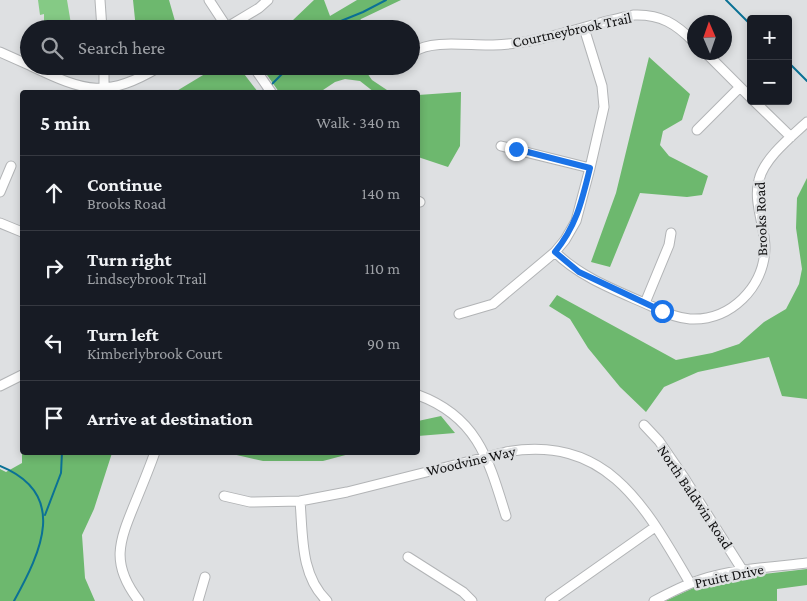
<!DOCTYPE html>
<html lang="en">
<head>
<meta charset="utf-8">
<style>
  body { margin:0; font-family:"Crimson Pro",serif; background:#20242c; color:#f1f3f6 }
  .controls { position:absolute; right:15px; top:15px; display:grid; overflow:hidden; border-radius:5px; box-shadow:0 2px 8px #0003 }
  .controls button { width:45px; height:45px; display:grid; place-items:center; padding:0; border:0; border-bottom:1px solid #363941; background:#171b24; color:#f1f3f6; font:25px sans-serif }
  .compass { position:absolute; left:687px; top:15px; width:45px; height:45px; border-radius:50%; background:#171b24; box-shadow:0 2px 8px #0003; rotate:358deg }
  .stop { position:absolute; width:15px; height:15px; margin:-11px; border:4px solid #1a73e8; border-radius:50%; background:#fff }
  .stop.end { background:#1a73e8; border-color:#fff; box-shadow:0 1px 5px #0008 }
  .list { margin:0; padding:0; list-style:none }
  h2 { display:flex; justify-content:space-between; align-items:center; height:65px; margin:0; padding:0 20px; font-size:21px }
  h2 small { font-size:16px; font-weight:400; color:#9ea1a6 }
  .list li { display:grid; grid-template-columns:32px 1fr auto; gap:15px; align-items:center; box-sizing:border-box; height:75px; padding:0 20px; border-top:1px solid #363941 }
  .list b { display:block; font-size:19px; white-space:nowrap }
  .list p { margin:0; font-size:16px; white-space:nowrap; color:#9ea1a6 }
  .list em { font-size:16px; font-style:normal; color:#9ea1a6 }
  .icon { flex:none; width:28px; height:28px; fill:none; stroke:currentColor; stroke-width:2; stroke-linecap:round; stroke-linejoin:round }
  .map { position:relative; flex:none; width:807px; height:601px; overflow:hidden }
  .search { position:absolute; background:#171b24; box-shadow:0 2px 8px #0003; left:20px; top:20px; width:400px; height:55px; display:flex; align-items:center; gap:12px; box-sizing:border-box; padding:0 18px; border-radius:28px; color:#9ea1a6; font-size:19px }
  .panel { position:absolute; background:#171b24; box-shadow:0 2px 8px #0003; left:20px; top:90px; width:400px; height:365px; border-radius:5px }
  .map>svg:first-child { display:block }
</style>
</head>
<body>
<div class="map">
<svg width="807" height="601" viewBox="0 0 807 601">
  <rect width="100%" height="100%" fill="#dee0e2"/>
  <path fill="#85ca85" d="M 38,0 L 67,0 L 71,24 L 44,26 L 44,14 L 40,15 Z"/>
  <path fill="#6db86e" d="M 133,0 L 169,0 L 175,21 L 160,29 L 136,29 Z
    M 314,0 L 324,0 L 330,16 L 357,0 L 401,0 L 361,19 L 355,29 L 290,29 L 293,20 Z
    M 649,57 L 690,94 L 682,120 L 663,131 L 660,145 L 669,156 L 708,176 L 702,195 L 687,197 L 640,193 L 610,267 L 591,262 L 616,193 Z
    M 218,66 L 238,66 L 258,92 L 175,92 Z
    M 273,66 L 362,66 L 372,80 L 390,92 L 374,92 L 360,81 L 345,79 L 335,82 L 320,92 L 279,92 L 267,75 Z
    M 461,92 L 460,146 L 448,167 L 418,157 L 418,95 Z
    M 807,178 L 807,399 L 782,396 L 769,357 L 698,372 L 664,387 L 646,412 L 620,387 L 588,348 L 570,319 L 549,306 L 557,295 L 676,360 L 712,353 L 739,344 L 764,322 L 786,309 L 799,284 L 802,269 L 796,228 L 797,198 Z
    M 441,416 L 455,433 L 418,436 L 418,421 Z
    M 22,443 L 22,452 L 112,453 L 94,509 L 82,535 L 85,578 L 95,601 L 0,601 L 0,469 L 6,472 L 22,463 Z
    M 228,453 L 353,452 L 353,453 L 323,461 L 263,461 Z
    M 807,569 L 807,585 L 777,589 L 777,601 L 665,601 L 702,584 L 747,576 Z"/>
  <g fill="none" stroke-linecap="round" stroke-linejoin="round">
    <path stroke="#0b7195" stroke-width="2" d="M 726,0 L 751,25
      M 329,29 L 336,23 L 363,12 L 386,0
      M 788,62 L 807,81
      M 271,85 L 290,66
      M 261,92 L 264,90
      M 0,466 C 69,494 41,552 14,601
      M 45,515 L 61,473 L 62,452"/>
    <g stroke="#b2b4b6" stroke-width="11">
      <path id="minor" d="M 100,0 L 102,29
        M 209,0 L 228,29
        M 224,29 L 259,8 L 268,0
        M 0,52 L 29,65
        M 414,52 C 431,39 471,46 493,45 C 541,44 587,24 634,15 C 661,14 676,24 694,42
        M 705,52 L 751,98
        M 31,66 C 86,92 106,99 161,66
        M 104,66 L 104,92
        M 253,66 L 271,92
        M 754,101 L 791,137
        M 697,130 L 740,87
        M 501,146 L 590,168
        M 0,192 L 11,166
        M 418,201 L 420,202
        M 0,223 L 22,232
        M 555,252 C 581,278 618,291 651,306 C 663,312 676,318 690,319 C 731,321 764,287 765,248 C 765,225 753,202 759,180 C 764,158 792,136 807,122
        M 645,303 L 669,245 L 671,233
        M 459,314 L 493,304 L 555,252 L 565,240 L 576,221 L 590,168 L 604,107 L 602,86 L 584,28
        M 0,386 L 22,375
        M 418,395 C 478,417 489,461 506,516
        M 644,425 L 659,441 L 683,476 L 743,571
        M 224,496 L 250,502 L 300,501 L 347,492 L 506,452 C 608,434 646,508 690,583
        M 300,501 C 303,535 300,575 327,601
        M 408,557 L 463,592 L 472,601
        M 139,601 C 110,564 119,542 135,503 C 142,486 149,469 155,452
        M 198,601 L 205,577
        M 550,601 L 655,527
        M 654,601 C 669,593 684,585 700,580 C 733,569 773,567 807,563"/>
    </g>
    <use href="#minor" stroke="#fff" stroke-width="9"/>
  </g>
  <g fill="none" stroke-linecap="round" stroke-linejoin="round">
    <path stroke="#1a73e8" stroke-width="6" d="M 516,149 L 590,168 C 582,200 577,225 555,252 L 579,272 L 662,311"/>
  </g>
  <g text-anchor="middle" stroke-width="5" stroke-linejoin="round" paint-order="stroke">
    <g font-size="15" fill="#111112" stroke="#dee0e2">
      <text transform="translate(572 30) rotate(-12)" y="5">Courtneybrook Trail</text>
      <text transform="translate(761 219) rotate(-92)" y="5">Brooks Road</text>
      <text transform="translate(471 461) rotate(-13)" y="5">Woodvine Way</text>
      <text transform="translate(695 497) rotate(56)" y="5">North Baldwin Road</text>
      <text transform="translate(729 576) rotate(-12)" y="5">Pruitt Drive</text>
    </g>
  </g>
</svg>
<div class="controls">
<button>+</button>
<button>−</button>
</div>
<svg class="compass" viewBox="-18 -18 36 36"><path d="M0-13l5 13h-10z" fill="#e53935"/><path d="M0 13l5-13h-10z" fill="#9ea1a6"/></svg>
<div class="stop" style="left:662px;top:311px"></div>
<div class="stop end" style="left:516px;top:149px"></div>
<div class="search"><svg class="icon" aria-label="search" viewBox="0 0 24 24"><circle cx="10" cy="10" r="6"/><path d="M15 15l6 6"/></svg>Search here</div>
<section class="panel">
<h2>5 min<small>Walk · 340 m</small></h2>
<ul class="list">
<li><svg class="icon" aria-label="ahead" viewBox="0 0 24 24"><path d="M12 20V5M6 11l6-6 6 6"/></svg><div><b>Continue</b><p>Brooks Road</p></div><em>140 m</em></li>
<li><svg class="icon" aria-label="right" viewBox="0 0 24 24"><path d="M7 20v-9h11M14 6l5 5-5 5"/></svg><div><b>Turn right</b><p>Lindseybrook Trail</p></div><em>110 m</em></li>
<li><svg class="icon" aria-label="left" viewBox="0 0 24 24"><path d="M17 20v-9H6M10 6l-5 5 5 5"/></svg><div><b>Turn left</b><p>Kimberlybrook Court</p></div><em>90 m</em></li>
<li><svg class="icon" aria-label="arrive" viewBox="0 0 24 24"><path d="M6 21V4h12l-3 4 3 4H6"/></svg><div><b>Arrive at destination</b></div></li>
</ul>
</section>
</div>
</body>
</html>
